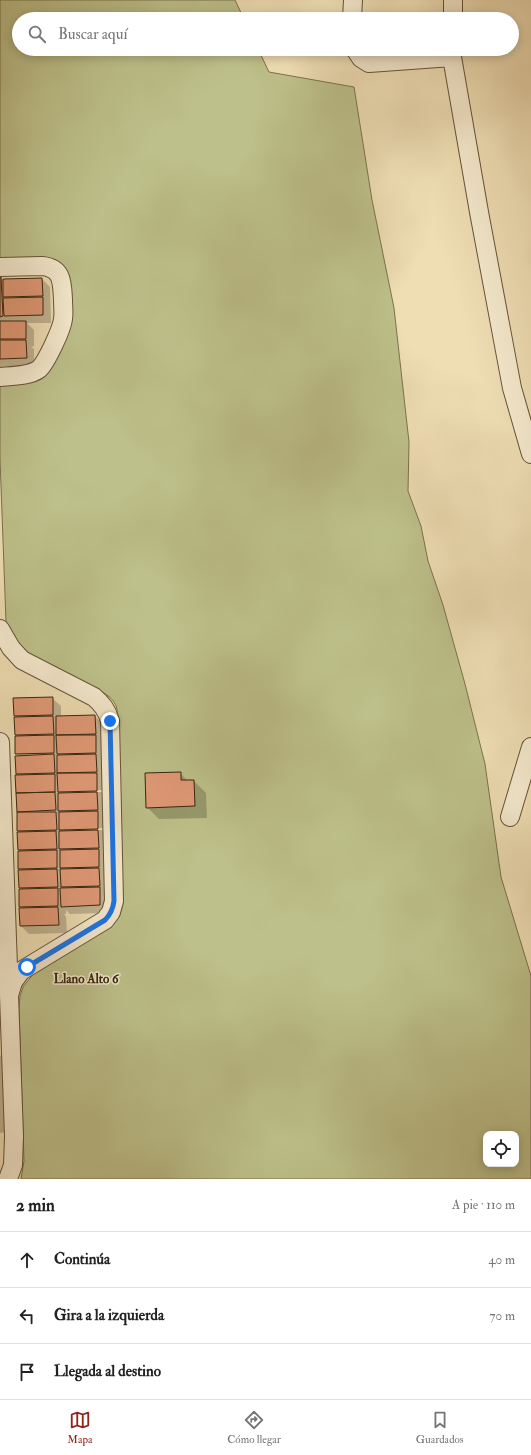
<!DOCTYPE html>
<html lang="es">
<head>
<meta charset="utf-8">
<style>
  body { margin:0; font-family:"IM FELL Double Pica",serif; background:#f6f6f6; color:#222 }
  .controls { position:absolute; right:12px; bottom:12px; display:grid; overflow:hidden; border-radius:8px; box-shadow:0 2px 10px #0003 }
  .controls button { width:36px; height:36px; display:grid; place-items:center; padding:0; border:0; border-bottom:1px solid #e0e0e0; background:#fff; color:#222; font:20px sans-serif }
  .stop { position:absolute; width:12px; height:12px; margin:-9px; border:3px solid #1a73e8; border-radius:50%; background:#fff }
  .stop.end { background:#1a73e8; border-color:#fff; box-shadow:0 1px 4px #0008 }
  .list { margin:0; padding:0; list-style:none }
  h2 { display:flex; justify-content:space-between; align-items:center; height:52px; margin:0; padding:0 16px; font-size:17px }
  h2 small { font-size:13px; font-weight:400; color:#767676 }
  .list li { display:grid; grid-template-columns:26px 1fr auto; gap:12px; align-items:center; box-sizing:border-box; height:56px; padding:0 16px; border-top:1px solid #e0e0e0 }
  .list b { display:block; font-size:15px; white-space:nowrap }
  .list em { font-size:13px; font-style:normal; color:#767676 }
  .icon { flex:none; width:22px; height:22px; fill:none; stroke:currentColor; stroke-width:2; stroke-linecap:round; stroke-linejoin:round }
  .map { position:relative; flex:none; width:531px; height:1179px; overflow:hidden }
  .search { position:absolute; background:#fff; box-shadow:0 2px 10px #0003; left:12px; right:12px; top:12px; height:44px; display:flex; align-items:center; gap:10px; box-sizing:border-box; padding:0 14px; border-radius:22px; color:#767676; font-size:15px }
  .sheet { height:220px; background:#fff }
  nav { display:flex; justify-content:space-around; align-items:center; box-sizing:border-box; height:56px; border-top:1px solid #e0e0e0; background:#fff; font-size:11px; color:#767676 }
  nav a { display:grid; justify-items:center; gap:2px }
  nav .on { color:#8f2418 }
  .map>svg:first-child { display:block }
</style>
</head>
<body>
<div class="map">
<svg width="531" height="1179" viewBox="0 0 531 1179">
  <rect width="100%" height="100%" fill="#efdeb4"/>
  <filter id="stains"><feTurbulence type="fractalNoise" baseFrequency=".005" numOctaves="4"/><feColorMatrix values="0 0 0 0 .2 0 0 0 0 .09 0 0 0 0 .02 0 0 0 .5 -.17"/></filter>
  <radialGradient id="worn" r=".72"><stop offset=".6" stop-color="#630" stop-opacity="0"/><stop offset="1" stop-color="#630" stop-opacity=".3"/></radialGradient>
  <path fill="#bdc08a" stroke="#7a724c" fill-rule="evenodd" d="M 0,0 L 235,0 L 244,19 L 19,19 L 19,49 L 258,49 L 269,72 L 354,87 L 372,200 L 394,308 L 409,442 L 408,491 L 421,526 L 428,561 L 443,605 L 465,684 L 485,764 L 501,877 L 531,976 L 531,1179 L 21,1179 L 24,1161 L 19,1009 L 20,996 L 23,987 L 34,973 L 120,914 L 122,908 L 123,900 L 117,730 C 118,713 120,703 104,693 L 28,654 L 8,632 L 6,622 L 0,459 L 0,385 L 39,379 L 66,275 L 0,259 ZM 486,1134 L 516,1134 L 516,1164 L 486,1164 Z"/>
  <path fill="#0003" fill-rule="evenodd" d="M 0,278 L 3,280 L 42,279 L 50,287 L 51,323 L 27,323 L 34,330 L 34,346 L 31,347 L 34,349 L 34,366 L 0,367 Z
    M 52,698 L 61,706 L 61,717 L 95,716 L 103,725 L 104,741 L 101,742 L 104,744 L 104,761 L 102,761 L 104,763 L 108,913 L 70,914 L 66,910 L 66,914 L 64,914 L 66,917 L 67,933 L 29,934 L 21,926 L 23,909 L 20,907 L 22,890 L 20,888 L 21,871 L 19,869 L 21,852 L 19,850 L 21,833 L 18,830 L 20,813 L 18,811 L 19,776 L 17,773 L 19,756 L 16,754 L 16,737 L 18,737 L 16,734 L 17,718 L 15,715 ZM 102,790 L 102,792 L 65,793 L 65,791 ZM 103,828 L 104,830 L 67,831 L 67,829 Z
    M 180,773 L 188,781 L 194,781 L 206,793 L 207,818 L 159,819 L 147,807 Z
    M 0,1008 L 2,1009 L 3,1026 L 0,1026 Z
    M 0,1055 L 4,1059 L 6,1094 L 3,1094 L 6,1097 L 7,1113 L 4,1113 L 6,1116 L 7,1132 L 0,1133 Z"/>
  <path fill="#e09976" stroke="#38250e" d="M 0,277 L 1,277 L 3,316 L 0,317 Z
    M 42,278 L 43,296 L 3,297 L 3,279 Z
    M 43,297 L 43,315 L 4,316 L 3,298 Z
    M 0,321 L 26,321 L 26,339 L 0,339 Z
    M 0,340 L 26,340 L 27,358 L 0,359 Z
    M 53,697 L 53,715 L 14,716 L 13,698 Z
    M 95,715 L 96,734 L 56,735 L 56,716 Z
    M 53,716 L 54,734 L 15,735 L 14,717 Z
    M 54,735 L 54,753 L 15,754 L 15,736 Z
    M 56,735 L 96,735 L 96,753 L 57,754 Z
    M 54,754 L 55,773 L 16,774 L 15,756 Z
    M 96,754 L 97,772 L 57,773 L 57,755 Z
    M 181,772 L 181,780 L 194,780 L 195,806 L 146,808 L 145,773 Z
    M 57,773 L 97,773 L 97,791 L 58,792 Z
    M 55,774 L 55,792 L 16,793 L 15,775 Z
    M 55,792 L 56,810 L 17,812 L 16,793 Z
    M 97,792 L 98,810 L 58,811 L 58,793 Z
    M 98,811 L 98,829 L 59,830 L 59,812 Z
    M 17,812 L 56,812 L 57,830 L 17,831 Z
    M 98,830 L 99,848 L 59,849 L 59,831 Z
    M 56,831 L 57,849 L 18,850 L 17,832 Z
    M 99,849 L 99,867 L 60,868 L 60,850 Z
    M 57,850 L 57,868 L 18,869 L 18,851 Z
    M 99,868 L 100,886 L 61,887 L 60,869 Z
    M 57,869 L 58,887 L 19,888 L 18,870 Z
    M 100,887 L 100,905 L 61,907 L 60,888 Z
    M 58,888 L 58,906 L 19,907 L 19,889 Z
    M 58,907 L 59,925 L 20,926 L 19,908 Z"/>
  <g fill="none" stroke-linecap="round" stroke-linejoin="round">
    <g stroke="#665338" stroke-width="20">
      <path id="minor" d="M 352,19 L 353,0
        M 453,19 L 453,0
        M 355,49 L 361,58 L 369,63 L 452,57
        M 453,49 L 452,57 L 479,212 L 512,388 L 531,454
        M 0,267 L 42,266 C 63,268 62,283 63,300 C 63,306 64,313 63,319 C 62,329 46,363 39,369 C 30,376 12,376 0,377
        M 0,629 L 11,648 L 22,660 L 94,697 C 102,704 107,710 110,721 L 114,901 L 111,912 L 105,920 L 21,971 L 13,982 L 9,995
        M 0,742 L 14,1136 L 13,1165 L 8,1179
        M 510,817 L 531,747"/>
    </g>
    <use href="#minor" stroke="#f5eace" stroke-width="18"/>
  </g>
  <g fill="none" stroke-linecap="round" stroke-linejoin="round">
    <path stroke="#1a73e8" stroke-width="5" d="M 27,967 L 105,920 C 111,914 113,909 114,901 L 110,721"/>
  </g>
  <g text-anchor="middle" stroke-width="3" stroke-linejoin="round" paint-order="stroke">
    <g font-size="13" font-weight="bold" fill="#38250e" stroke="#f5eace">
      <text x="86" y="983">Llano Alto 6</text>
    </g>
  </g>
  <rect width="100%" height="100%" filter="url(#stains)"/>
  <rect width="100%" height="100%" fill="url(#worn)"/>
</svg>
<div class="controls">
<button><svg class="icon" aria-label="locate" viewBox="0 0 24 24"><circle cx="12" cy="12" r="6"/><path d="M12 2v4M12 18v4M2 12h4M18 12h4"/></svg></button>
</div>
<div class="stop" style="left:27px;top:967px"></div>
<div class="stop end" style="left:110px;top:721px"></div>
<div class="search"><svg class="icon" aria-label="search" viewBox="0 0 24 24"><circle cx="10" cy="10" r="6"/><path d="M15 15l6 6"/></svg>Buscar aquí</div>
</div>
<section class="sheet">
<h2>2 min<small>A pie · 110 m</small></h2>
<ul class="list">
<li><svg class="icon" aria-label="ahead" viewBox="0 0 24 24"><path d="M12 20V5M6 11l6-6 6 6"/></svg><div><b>Continúa</b></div><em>40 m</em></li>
<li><svg class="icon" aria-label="left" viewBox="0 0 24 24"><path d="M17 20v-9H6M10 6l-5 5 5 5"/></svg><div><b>Gira a la izquierda</b></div><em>70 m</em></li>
<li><svg class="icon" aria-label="arrive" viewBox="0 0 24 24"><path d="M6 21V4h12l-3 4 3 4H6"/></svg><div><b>Llegada al destino</b></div></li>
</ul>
</section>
<nav>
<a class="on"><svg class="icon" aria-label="map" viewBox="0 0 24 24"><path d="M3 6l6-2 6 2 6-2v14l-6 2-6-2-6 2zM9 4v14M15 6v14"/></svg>Mapa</a>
<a><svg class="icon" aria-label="directions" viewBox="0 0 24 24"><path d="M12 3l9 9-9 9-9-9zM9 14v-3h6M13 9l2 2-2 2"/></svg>Cómo llegar</a>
<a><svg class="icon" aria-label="saved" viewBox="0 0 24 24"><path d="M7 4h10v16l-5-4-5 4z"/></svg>Guardados</a>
</nav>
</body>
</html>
